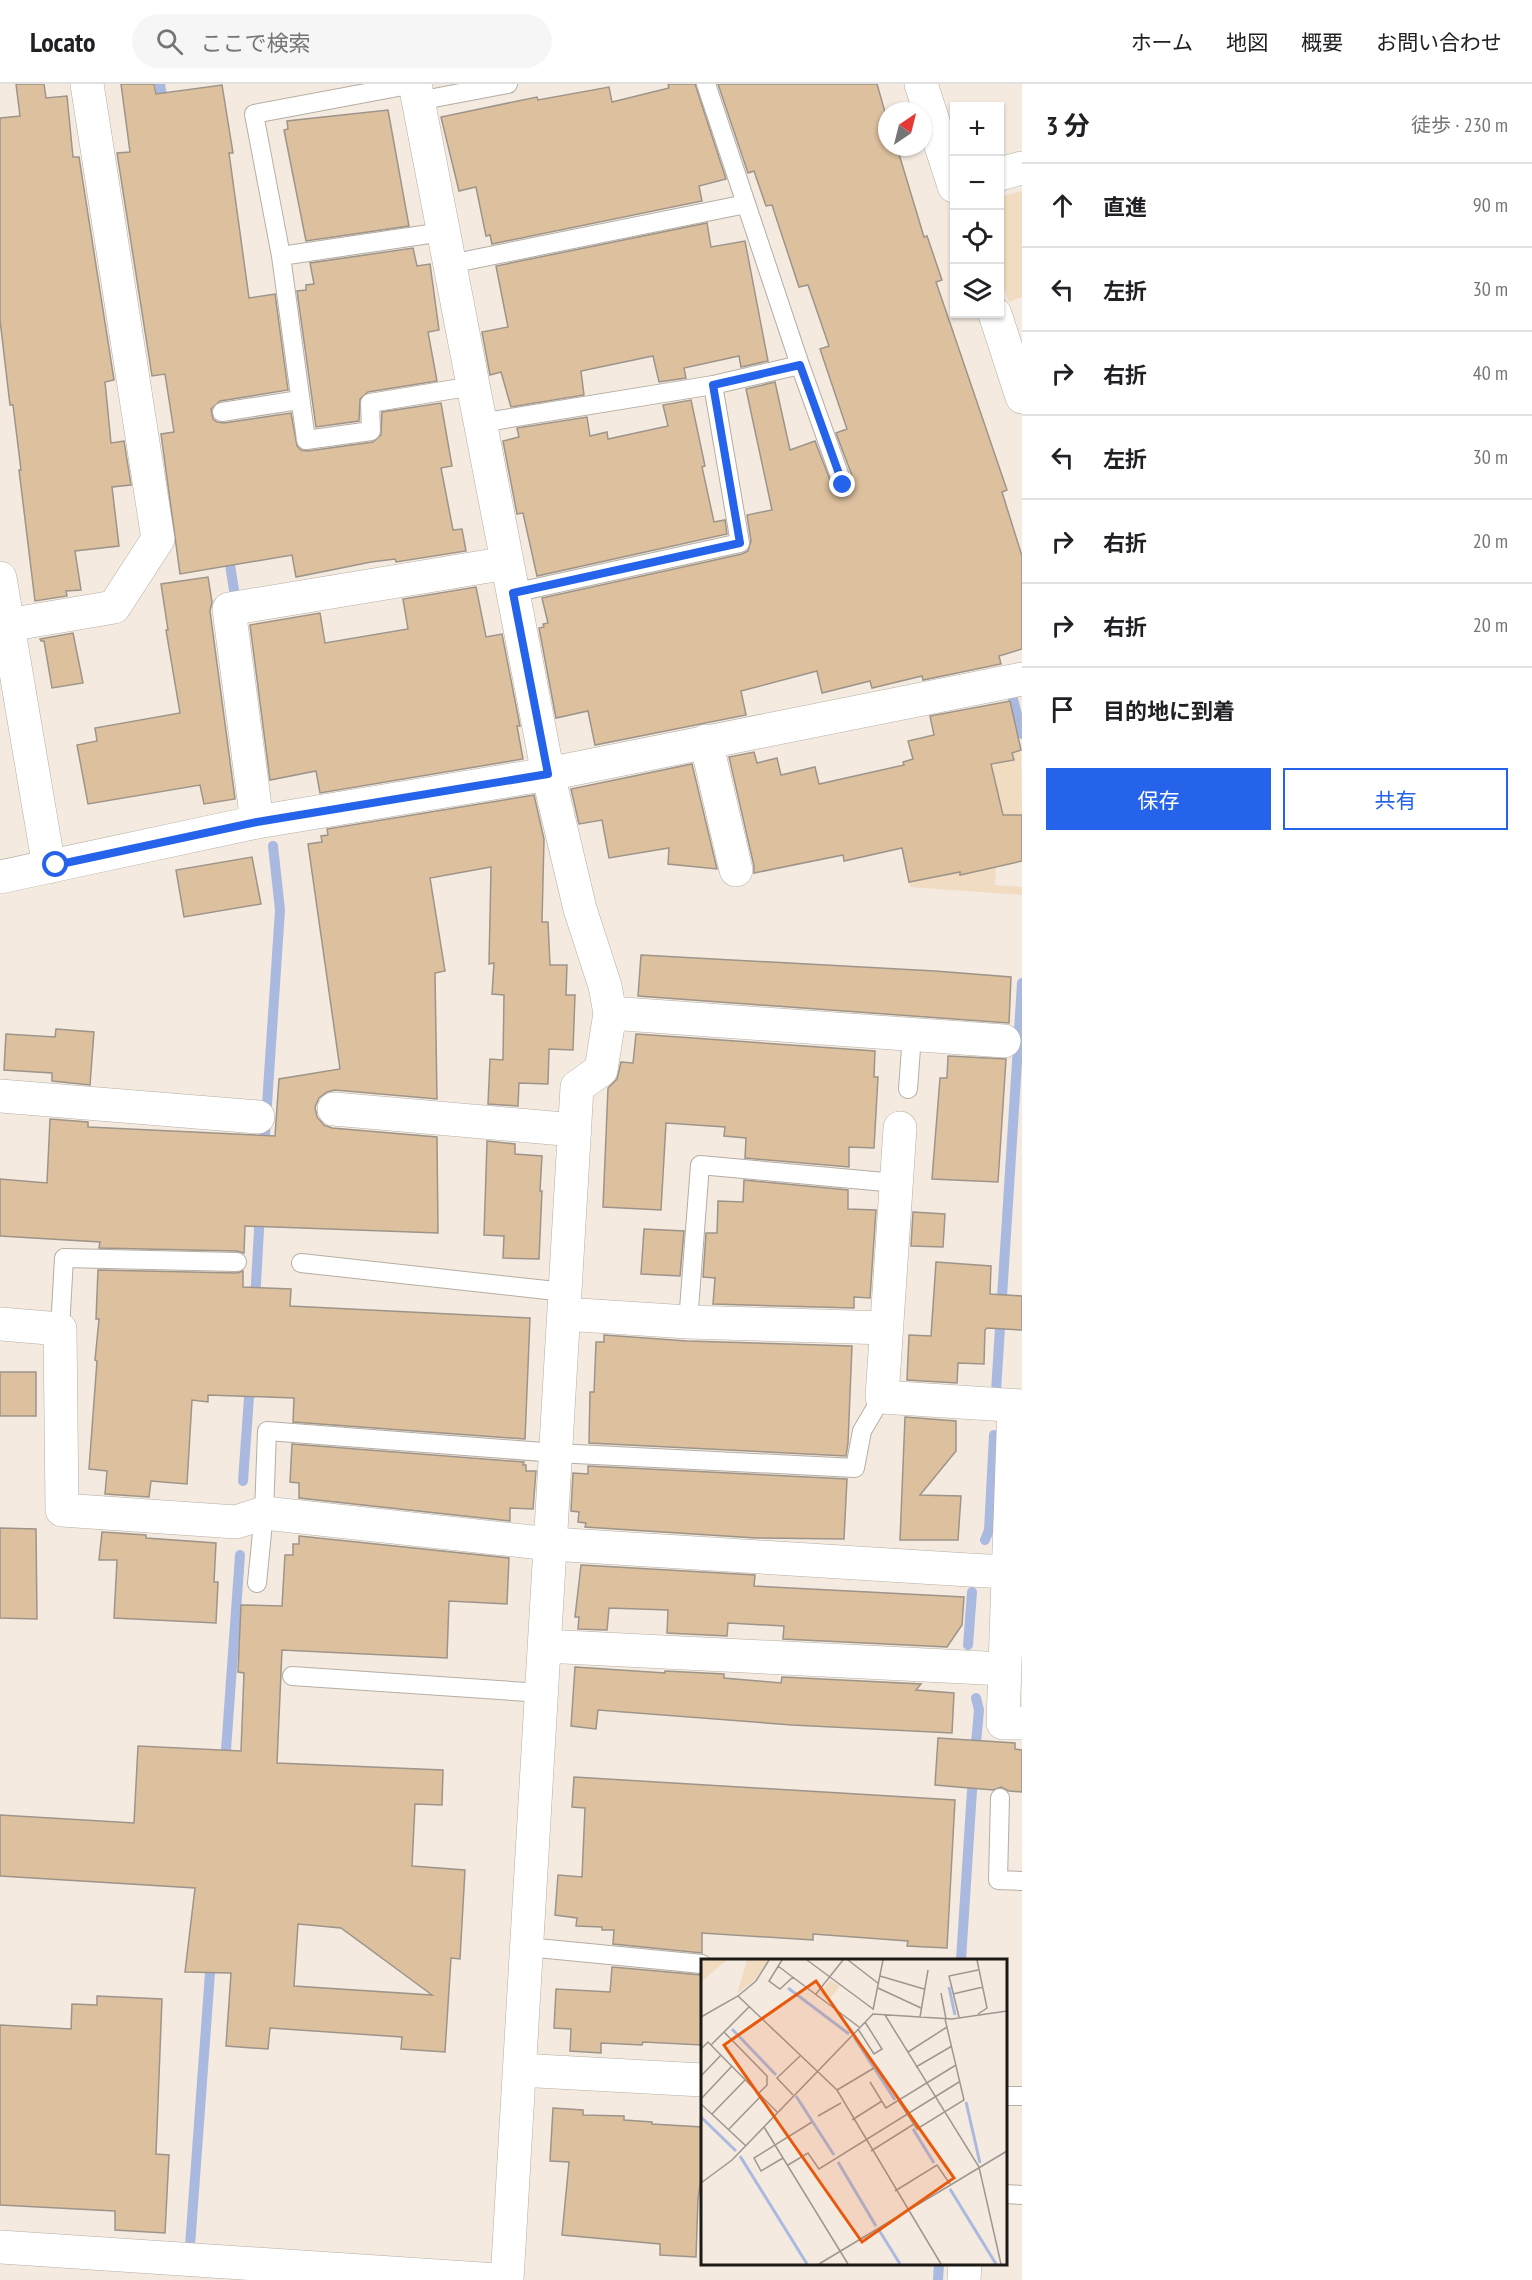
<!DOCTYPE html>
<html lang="ja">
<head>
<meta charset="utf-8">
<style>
  body { margin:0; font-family:"PT Sans Narrow","Noto Sans JP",sans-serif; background:#f6f6f6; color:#202124 }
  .controls { position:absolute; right:18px; top:18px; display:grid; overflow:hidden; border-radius:0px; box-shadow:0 2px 4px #0004 }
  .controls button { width:54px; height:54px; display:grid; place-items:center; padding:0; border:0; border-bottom:2px solid #e0e0e0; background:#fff; color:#202124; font:30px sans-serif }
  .compass { position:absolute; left:878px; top:18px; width:54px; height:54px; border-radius:50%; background:#fff; box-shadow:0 2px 4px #0004; rotate:35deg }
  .stop { position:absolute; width:18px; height:18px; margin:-14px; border:4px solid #2563eb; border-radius:50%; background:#fff }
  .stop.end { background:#2563eb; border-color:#fff; box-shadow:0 2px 6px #0008 }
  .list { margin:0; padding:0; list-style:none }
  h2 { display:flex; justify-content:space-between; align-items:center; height:78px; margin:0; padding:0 24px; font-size:26px }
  h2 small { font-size:20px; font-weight:400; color:#757577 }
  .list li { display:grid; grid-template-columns:39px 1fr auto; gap:18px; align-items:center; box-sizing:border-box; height:84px; padding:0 24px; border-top:2px solid #e0e0e0 }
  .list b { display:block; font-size:22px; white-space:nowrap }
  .list em { font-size:20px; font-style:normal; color:#757577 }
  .actions { display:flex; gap:12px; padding:18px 24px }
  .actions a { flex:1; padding:14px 0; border:2px solid #2563eb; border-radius:0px; text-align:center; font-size:21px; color:#2563eb }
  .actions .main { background:#2563eb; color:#fff }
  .icon { flex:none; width:33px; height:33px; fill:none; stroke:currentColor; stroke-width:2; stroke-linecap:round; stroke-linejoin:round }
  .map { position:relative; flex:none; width:1022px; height:2196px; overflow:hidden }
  header { display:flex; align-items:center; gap:36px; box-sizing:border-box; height:84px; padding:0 30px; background:#fff; border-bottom:2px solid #e0e0e0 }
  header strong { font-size:28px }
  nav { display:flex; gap:33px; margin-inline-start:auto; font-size:21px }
  .search { width:420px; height:54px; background:#f6f6f6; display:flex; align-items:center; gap:15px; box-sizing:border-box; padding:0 21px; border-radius:33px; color:#757577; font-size:22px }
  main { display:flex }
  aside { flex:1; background:#fff }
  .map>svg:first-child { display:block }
</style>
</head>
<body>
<header>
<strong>Locato</strong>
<div class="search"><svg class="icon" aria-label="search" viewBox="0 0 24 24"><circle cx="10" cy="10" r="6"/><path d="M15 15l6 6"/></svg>ここで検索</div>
<nav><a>ホーム</a><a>地図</a><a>概要</a><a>お問い合わせ</a></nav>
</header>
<main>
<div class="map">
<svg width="1022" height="2196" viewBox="0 0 1022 2196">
  <rect width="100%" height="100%" fill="#f4eae0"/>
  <path fill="#f1dbc1" d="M 1022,107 L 1022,213 L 1009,218 L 1000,192 L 1000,113 Z
    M 1021,666 L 1022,731 L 1013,731 L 1013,735 L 998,734 L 995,801 L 1022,803 L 1022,811 L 910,803 L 909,798 L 956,789 L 989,673 L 1014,676 L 1012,668 Z"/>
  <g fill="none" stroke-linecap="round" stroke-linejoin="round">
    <path stroke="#aab9df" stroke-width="10" d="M 160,0 L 164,22
      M 228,468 L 234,506
      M 1013,615 L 1022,650
      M 264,1065 L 280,826 L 273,762
      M 255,1217 L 260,1128
      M 996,1307 L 1022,899
      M 243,1397 L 250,1299
      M 985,1456 L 989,1446 L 994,1351
      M 968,1561 L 972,1508
      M 975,1670 L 979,1626 L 976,1614
      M 225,1680 L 240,1471
      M 961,1876 L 973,1691
      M 190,2162 L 211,1875
      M 938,2196 L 939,2180"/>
  </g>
  <path fill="#ddc09e" stroke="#9d948a" stroke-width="1.5" fill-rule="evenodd" d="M 16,0 L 44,0 L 46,14 L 67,12 L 73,73 L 79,73 L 114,296 L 105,298 L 111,359 L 124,357 L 131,401 L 112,403 L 119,462 L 75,467 L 81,506 L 66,507 L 67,512 L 35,517 L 19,386 L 21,386 L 13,321 L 10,321 L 0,236 L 0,34 L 20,32 Z
    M 121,0 L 154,0 L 156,10 L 222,1 L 233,69 L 229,69 L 249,214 L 275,210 L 288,306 L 220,317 L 211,325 L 213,335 L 217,338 L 224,339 L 291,329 L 297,362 L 301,366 L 308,367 L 373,358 L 381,351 L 382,328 L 441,319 L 452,382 L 441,384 L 453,446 L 462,445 L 466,467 L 396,478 L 395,475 L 371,478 L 296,493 L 292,471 L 180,490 L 161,350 L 174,348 L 165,290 L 152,292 L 117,69 L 130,68 Z
    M 668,0 L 695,0 L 726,95 L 699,102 L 702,117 L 492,160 L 490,151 L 486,152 L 476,103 L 459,107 L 441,33 L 537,13 L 538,16 L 609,3 L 612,18 L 669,4 Z
    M 718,0 L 877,0 L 887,35 L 887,63 L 895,63 L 897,70 L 899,70 L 924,153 L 927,152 L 942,196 L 936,198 L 1007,406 L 1002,408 L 1022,472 L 1022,565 L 999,572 L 1001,580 L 923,596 L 922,592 L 872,604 L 870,597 L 822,609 L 817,587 L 741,607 L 746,631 L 595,661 L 588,627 L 556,634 L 539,544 L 544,543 L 543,540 L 548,539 L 542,514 L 742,470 L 748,467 L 751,457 L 747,431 L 772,426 L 746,305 L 775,298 L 790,366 L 815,357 L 835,409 L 846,412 L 854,404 L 854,397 L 836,349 L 847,345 L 820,265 L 829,262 L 808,201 L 799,203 L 772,121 L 766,122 L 754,87 L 748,89 Z
    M 388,26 L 409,142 L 306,157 L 284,46 L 288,45 L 287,37 Z
    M 707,139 L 711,163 L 745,157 L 768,277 L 741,283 L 739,272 L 684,284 L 686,294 L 659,298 L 653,272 L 581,287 L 584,311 L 511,323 L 501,288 L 490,291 L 482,248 L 508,243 L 496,182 Z
    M 413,164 L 417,182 L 430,180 L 439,246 L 428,248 L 437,297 L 368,308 L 360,315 L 359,337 L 316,343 L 297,207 L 306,206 L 306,201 L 314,200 L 310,179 Z
    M 691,316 L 705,382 L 702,383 L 714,438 L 725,436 L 727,450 L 537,492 L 523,429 L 517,430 L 503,357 L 519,353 L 517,344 L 587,333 L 590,352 L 607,348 L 608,355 L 668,342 L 663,321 Z
    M 208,493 L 212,518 L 210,527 L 235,715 L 204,720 L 200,701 L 88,720 L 77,661 L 97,657 L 95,644 L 180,629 L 166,546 L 168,546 L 161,500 Z
    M 476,503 L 486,553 L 502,550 L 520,642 L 517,642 L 523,675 L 320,709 L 316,687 L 270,696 L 250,541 L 320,529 L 325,559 L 408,545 L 403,515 Z
    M 73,549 L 83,599 L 52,604 L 44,557 L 41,557 L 40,555 Z
    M 1010,617 L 1021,666 L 1012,669 L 1014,676 L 991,680 L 1003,731 L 1022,731 L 1022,777 L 960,791 L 960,788 L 909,798 L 902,764 L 844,777 L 843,771 L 754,789 L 754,782 L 729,673 L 754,668 L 757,679 L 777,674 L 781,691 L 815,683 L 819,700 L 904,681 L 903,678 L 913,675 L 908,657 L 934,651 L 930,632 Z
    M 692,680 L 717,785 L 668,780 L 669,764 L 609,774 L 602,736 L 579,740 L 571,705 Z
    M 534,711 L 544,755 L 542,838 L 548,838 L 550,881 L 567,881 L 566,911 L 575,911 L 573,966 L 549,965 L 548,1000 L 519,999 L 518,1022 L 488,1020 L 490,975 L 503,976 L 504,911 L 492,910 L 494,879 L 489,880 L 491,783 L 430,794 L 445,887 L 435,889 L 437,1015 L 335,1006 L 327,1008 L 319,1014 L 315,1023 L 317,1033 L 324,1041 L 332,1044 L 437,1053 L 438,1149 L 245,1142 L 244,1169 L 237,1167 L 99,1164 L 100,1158 L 0,1152 L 0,1095 L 47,1099 L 50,1035 L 88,1038 L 88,1043 L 275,1052 L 279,995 L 340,985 L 308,760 L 322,758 L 321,752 L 328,751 L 327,745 Z
    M 252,773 L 261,820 L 184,833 L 176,786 Z
    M 641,871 L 935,887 L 1011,893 L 1009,939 L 638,912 Z
    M 56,945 L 94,948 L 90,1001 L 52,997 L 52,989 L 4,986 L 6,950 L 55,953 Z
    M 636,950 L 875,967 L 874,993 L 878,993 L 874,1064 L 849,1063 L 849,1083 L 745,1074 L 746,1054 L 724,1052 L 725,1043 L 666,1039 L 661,1126 L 603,1123 L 608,1004 L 617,995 L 621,978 L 633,979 Z
    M 948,972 L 1006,975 L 998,1098 L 932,1095 L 940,994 L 947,994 Z
    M 487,1057 L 515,1060 L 515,1070 L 542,1072 L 540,1107 L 542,1107 L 539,1175 L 503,1174 L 504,1152 L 484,1151 Z
    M 744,1096 L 848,1106 L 848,1125 L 876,1126 L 870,1214 L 854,1213 L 854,1224 L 713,1220 L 715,1194 L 703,1193 L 706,1149 L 717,1149 L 718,1117 L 743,1118 Z
    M 913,1128 L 945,1130 L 943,1163 L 911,1162 Z
    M 644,1145 L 684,1147 L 680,1192 L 641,1190 Z
    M 936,1178 L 991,1182 L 990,1210 L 1022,1212 L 1022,1246 L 987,1244 L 985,1246 L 984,1280 L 958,1279 L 957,1299 L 907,1296 L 909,1251 L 931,1252 Z
    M 98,1186 L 237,1189 L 243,1187 L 243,1203 L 291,1205 L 290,1222 L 530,1234 L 525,1355 L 293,1338 L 294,1314 L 208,1311 L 208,1318 L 192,1316 L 187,1400 L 151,1397 L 149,1413 L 105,1410 L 107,1387 L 89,1385 L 97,1277 L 95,1276 L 99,1235 L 96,1235 Z
    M 604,1251 L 687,1257 L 852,1262 L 848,1359 L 846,1372 L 589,1359 L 590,1308 L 594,1308 L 596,1258 L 604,1258 Z
    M 0,1288 L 36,1288 L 36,1332 L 0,1332 Z
    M 905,1333 L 956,1337 L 956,1367 L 920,1411 L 961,1412 L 958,1456 L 900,1456 Z
    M 292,1360 L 524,1378 L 523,1381 L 526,1381 L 526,1387 L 536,1387 L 533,1425 L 510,1424 L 510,1437 L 299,1414 L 299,1399 L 290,1398 Z
    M 588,1382 L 847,1395 L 844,1455 L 756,1454 L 585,1443 L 586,1439 L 578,1438 L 579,1428 L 571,1427 L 573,1389 L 588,1390 Z
    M 0,1444 L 36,1445 L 37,1535 L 0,1534 Z
    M 102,1448 L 146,1451 L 146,1454 L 216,1459 L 214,1498 L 218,1498 L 216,1539 L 114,1534 L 117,1476 L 99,1476 Z
    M 299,1452 L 509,1474 L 507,1520 L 449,1517 L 447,1574 L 282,1566 L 277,1679 L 443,1686 L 442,1721 L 415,1720 L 412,1782 L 465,1786 L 460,1875 L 451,1874 L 445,1968 L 401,1965 L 402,1953 L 270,1944 L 268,1965 L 226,1962 L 231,1889 L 185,1888 L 195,1804 L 0,1792 L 0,1731 L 134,1739 L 138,1662 L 241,1667 L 244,1589 L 238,1588 L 241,1521 L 282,1522 L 285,1471 L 293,1471 L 293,1460 L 299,1460 ZM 298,1840 L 341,1844 L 432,1911 L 294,1902 Z
    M 581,1481 L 755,1491 L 754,1502 L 964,1513 L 962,1541 L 947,1563 L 783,1555 L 784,1542 L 728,1539 L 727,1552 L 667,1549 L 668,1526 L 609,1524 L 607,1546 L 578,1545 L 579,1533 L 575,1533 Z
    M 575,1583 L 665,1589 L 665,1587 L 724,1590 L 724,1594 L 781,1599 L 782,1593 L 921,1600 L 916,1606 L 954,1609 L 952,1649 L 792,1641 L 598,1626 L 596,1645 L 571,1642 Z
    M 938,1654 L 1015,1659 L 1015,1665 L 1022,1666 L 1022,1708 L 1009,1707 L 1001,1703 L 993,1706 L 935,1701 Z
    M 574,1693 L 955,1716 L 947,1864 L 907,1862 L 908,1857 L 813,1850 L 813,1856 L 702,1849 L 702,1869 L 613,1860 L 614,1846 L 602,1846 L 602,1843 L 576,1842 L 577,1834 L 555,1831 L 558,1791 L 582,1793 L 585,1724 L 572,1723 Z
    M 612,1883 L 702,1891 L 702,1961 L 643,1958 L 642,1961 L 601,1959 L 601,1969 L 570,1967 L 571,1945 L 554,1944 L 556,1905 L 610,1908 Z
    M 97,1912 L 162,1915 L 156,2070 L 169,2071 L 165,2149 L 115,2146 L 115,2127 L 0,2121 L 0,1941 L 71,1945 L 72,1920 L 97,1921 Z
    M 553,2024 L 583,2026 L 583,2031 L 624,2032 L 624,2036 L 652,2038 L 652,2040 L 702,2043 L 702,2088 L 698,2115 L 696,2173 L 660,2171 L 660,2160 L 562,2151 L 569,2078 L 550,2077 Z"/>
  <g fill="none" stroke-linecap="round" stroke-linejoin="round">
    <g stroke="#b6ada3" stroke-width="20">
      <path id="lane" d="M 414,0 L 254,30 L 281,172 L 306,356 L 371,347 L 370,319 L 473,302
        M 706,0 L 800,281 L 843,401
        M 418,17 L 508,0
        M 281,172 L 443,148
        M 450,180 L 746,120
        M 222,328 L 299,316
        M 480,339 L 713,301 L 800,281
        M 513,509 L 740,459 L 713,301
        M 908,1005 L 912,951
        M 301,1179 L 565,1208
        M 688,1238 L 700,1081 L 896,1099
        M 60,1245 L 64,1174 L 237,1178
        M 257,1499 L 264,1429 L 267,1347 L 556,1369 L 855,1384 L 862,1347 L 882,1313
        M 292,1592 L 542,1609
        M 1000,1714 L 998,1796 L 1022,1797
        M 527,1863 L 702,1880
        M 1006,2012 L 1022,2012
        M 1006,2110 L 1022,2111"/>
    </g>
    <g stroke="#b6ada3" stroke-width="34">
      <path id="street" d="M 415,0 L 548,690 L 580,825 L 605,902 L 610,929 L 601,986 L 577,1003 L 507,2196
        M 921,0 L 954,102
        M 1000,90 L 1022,84
        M 995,230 L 1022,313
        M 0,494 L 49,783
        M 8,541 L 114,523 L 158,455 L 87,0
        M 706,657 L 736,786
        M 257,738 L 229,525 L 507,479
        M 0,793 L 257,738 L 548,690 L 1022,595
        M 610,929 L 1004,957
        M 0,1012 L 258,1033
        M 334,1025 L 575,1046
        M 900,1044 L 882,1313 L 1022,1322
        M 564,1230 L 688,1238 L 887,1244
        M 0,1240 L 60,1245 L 62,1426 L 236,1438 L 264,1429 L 551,1460 L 969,1486 L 1008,1488 L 1022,1481
        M 1014,1322 L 1003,1639 L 1022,1639
        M 544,1562 L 1005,1585
        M 519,1986 L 702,1996
        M 0,2163 L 497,2196
        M 964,2196 L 965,2180"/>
    </g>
    <use href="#lane" stroke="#fff" stroke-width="18"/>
    <use href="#street" stroke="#fff" stroke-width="33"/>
  </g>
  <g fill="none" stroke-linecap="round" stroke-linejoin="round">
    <path stroke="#2563eb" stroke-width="8" d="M 56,781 L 257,738 L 548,690 L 513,509 L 740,459 L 713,301 L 800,281 L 843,401"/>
  </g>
  <g transform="translate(701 1875)">
    <rect width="306" height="306" fill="#f4eae0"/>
    <path d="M 0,1 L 26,1 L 0,23 ZM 46,1 L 67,1 L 54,21 L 36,35 ZM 129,21 L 139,27 L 127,42 L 119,34 Z" fill="#f1dbc1"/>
    <path fill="none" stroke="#aab9df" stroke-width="3" d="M 248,28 L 254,56M 87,29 L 148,75M 31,70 L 75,116M 153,78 L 194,141M 95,137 L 133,196M 265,143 L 279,204M 0,158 L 35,192M 212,170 L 233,204M 39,197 L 106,305M 137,203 L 175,267M 249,230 L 295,305M 178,271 L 199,305"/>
    <path fill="none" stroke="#9e978f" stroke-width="1.5" d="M 81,1 L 68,22 L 79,30 L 92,18M 106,1 L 172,50M 147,1 L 178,25M 276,1 L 286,49 L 277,55M 77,7 L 158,68M 179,17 L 223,30M 177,29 L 220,49M 240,34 L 245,60M 115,35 L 142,1M 252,35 L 282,28M 37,37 L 136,131 L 240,305M 172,51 L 182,1M 184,56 L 278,208 L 300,305M 0,58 L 37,37 L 55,22 L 68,1M 219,58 L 227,11M 258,58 L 248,17 L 277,11M 157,70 L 173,95 L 181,90 L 164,63M 23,73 L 66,117 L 66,126 L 58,134M 306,85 L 306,146M 10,86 L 48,48M 0,90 L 7,83 L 76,153M 207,93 L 246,68M 215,108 L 251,87M 0,117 L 20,96M 169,123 L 185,149 L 255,106M 136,131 L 173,109M 92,136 L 76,119 L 99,97M 0,140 L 31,107M 197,141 L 216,170 L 263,141 L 244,60M 0,145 L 45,187M 11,155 L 44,121M 117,157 L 140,144M 151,161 L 181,142M 63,168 L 147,305M 28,170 L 60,137M 170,192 L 213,165M 82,199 L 60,212 L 53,199 L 111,163M 87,206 L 107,194 L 118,210 L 258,123M 0,224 L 31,201 L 172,55 L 251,60 L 306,52M 194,232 L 236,206 L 249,225M 118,305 L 306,192"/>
    <path fill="#e8590c" fill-opacity="0.15" stroke="#e8590c" stroke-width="3" d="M 115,22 L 253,219 L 161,283 L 23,86 Z"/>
    <rect width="306" height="306" fill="none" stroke="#1d1a16" stroke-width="3"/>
  </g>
</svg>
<div class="controls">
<button>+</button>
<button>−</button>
<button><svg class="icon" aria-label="locate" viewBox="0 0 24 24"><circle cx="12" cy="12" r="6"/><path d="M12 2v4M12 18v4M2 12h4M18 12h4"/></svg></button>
<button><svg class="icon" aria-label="layers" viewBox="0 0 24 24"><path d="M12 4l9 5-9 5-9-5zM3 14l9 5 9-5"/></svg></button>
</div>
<svg class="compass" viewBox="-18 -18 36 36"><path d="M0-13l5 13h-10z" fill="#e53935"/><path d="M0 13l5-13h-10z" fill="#757577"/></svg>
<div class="stop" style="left:56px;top:781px"></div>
<div class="stop end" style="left:843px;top:401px"></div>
</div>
<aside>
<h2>3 分<small>徒歩 · 230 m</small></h2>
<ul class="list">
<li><svg class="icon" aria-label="ahead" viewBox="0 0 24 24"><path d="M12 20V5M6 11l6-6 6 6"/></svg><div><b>直進</b></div><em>90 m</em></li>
<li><svg class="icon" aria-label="left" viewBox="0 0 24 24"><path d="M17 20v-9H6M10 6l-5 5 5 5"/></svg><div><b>左折</b></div><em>30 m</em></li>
<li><svg class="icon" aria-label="right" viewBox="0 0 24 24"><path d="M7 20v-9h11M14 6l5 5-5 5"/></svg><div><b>右折</b></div><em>40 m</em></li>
<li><svg class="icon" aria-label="left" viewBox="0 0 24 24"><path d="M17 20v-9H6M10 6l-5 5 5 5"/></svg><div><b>左折</b></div><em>30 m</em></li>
<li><svg class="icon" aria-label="right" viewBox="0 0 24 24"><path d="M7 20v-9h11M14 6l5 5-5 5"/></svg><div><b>右折</b></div><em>20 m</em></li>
<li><svg class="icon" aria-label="right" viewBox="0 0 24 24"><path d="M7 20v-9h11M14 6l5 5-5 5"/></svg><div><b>右折</b></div><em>20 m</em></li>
<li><svg class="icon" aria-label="arrive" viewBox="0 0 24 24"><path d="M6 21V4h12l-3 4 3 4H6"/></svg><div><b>目的地に到着</b></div></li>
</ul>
<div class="actions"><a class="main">保存</a><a>共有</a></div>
</aside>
</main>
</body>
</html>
